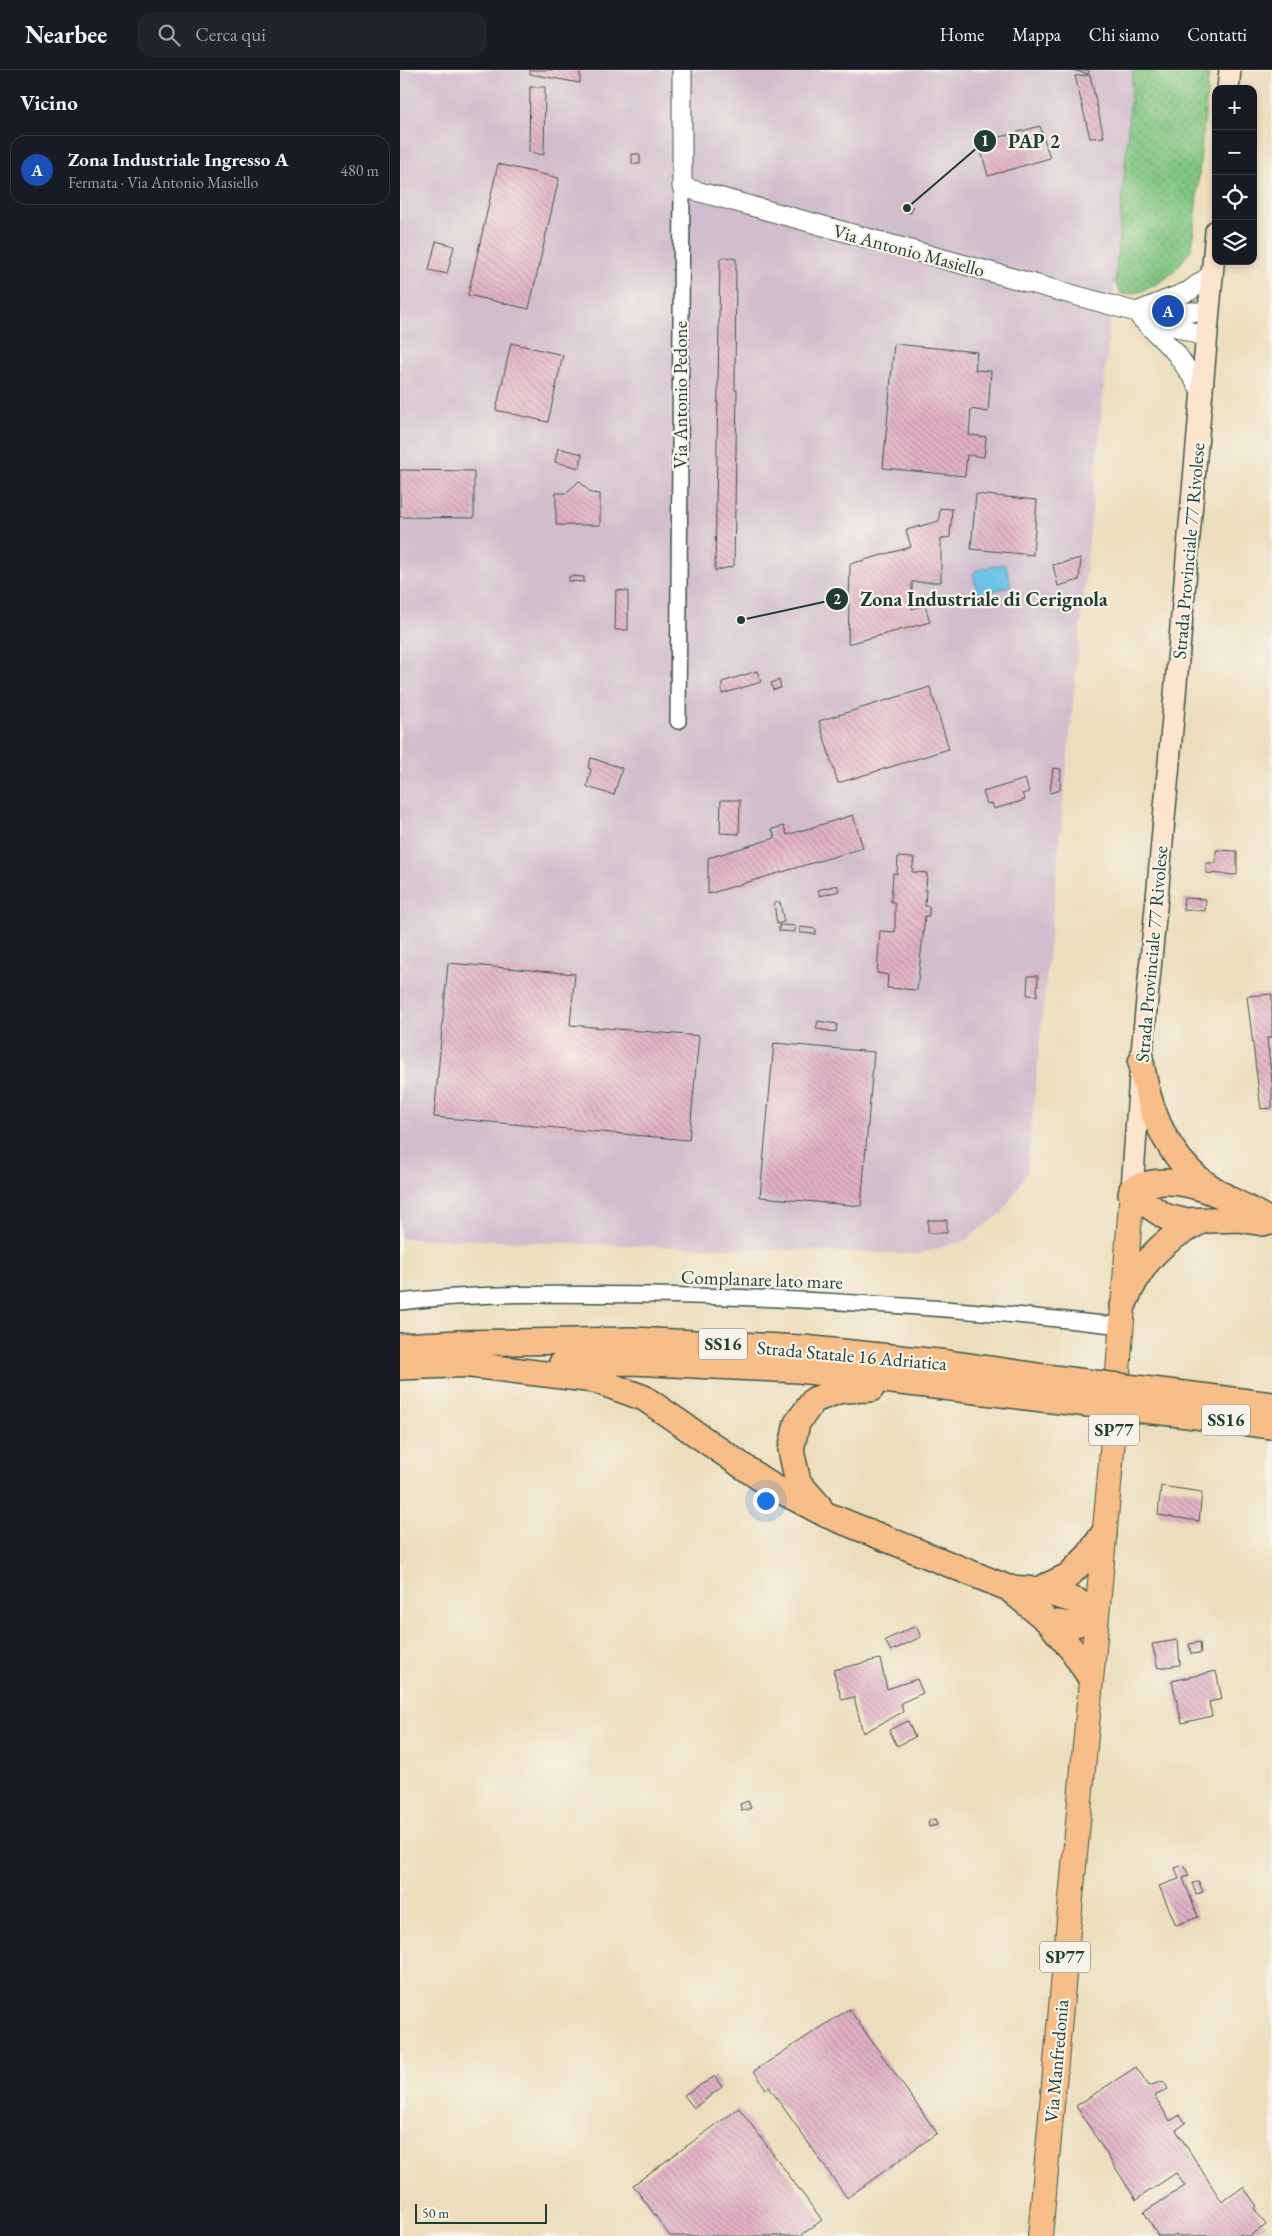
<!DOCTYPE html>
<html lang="it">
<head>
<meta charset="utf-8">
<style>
  body { margin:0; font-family:"EB Garamond",serif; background:#20242c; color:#f1f3f6 }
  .controls { position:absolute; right:15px; top:15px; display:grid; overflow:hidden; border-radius:10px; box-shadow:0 2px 8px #0003 }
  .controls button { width:45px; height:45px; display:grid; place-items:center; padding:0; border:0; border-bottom:1px solid #363941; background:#171b24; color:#f1f3f6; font:25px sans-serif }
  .scale { position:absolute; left:15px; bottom:12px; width:132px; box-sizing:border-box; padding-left:5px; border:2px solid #1f3d34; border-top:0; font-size:14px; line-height:18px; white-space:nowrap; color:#1f3d34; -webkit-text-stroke:4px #f7f3e8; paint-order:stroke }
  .you { position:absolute; left:365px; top:1430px; width:18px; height:18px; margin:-12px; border:4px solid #fff; border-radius:50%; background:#1a73e8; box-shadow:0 0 0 8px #1a73e833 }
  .badge { display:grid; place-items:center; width:32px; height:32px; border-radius:50%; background:#d690ce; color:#fff; font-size:16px; font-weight:700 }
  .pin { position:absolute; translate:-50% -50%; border:2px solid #fff; box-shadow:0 1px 5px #0006 }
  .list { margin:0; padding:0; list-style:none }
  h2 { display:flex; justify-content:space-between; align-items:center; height:65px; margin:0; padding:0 20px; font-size:21px }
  h2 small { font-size:16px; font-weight:400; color:#9ea1a6 }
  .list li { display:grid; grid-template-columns:32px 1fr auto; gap:15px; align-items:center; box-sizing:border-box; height:70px; margin:0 10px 10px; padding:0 10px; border:1px solid #363941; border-radius:15px }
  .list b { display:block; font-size:19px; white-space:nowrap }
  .list p { margin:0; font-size:16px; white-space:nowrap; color:#9ea1a6 }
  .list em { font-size:16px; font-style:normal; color:#9ea1a6 }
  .icon { flex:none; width:28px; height:28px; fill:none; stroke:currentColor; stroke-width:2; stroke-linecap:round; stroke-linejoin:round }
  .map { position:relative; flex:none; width:872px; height:2166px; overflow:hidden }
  header { display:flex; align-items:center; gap:30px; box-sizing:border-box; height:70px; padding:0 25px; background:#171b24; border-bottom:1px solid #363941 }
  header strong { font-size:24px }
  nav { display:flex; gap:28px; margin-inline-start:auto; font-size:18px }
  .search { width:350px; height:45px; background:#20242c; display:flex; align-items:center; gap:12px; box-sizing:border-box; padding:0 18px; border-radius:15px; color:#9ea1a6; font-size:19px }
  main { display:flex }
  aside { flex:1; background:#171b24 }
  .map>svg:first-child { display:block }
</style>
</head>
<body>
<header>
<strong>Nearbee</strong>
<div class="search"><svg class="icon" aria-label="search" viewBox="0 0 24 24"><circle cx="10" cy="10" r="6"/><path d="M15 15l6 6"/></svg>Cerca qui</div>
<nav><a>Home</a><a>Mappa</a><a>Chi siamo</a><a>Contatti</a></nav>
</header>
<main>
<aside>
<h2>Vicino<small></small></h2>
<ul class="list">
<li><span class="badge" style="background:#1a4fb4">A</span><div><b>Zona Industriale Ingresso A</b><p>Fermata · Via Antonio Masiello</p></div><em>480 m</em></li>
</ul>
</aside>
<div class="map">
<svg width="872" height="2166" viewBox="0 0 872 2166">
  <defs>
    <pattern id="grass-dots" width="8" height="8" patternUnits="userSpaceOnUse" patternTransform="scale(1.25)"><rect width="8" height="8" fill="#80c580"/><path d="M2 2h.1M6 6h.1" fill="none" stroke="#68a16a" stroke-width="1.8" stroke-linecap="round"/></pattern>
    <pattern id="building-back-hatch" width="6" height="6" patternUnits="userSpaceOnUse" patternTransform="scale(1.25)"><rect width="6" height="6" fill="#e2b0c5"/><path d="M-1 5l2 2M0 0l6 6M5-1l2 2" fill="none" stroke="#b790a1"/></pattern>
  </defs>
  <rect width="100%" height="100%" fill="#f7f3e8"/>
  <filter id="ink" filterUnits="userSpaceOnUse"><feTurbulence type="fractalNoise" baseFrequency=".02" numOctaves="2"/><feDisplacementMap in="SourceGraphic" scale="10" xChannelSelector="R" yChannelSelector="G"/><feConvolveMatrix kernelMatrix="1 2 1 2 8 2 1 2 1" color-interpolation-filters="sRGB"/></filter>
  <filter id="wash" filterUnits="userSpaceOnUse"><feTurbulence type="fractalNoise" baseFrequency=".0096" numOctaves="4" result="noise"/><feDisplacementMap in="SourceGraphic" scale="20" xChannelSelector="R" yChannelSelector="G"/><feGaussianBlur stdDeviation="1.12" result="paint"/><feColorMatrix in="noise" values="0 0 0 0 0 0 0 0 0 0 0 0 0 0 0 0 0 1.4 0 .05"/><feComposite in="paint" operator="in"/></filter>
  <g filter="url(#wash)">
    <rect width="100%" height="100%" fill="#ecdebc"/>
    <path fill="#d0bdcd" d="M 0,0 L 735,0 L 627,1103 L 602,1143 L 564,1171 L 517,1184 L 0,1168 Z"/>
    <path fill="url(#grass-dots)" stroke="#50815a" d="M 733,0 L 809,0 L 792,178 C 776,203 753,224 722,224 L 715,213 Z"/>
    <path fill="#6ac2e7" stroke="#44808e" d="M 601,494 L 606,496 L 611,516 L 582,524 L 577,521 L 573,503 L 577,500 Z"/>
    <g id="blocks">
      <path fill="url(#building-back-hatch)" d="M 130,0 L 180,0 L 180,13 L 130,4 Z
        M 672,0 L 689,0 L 688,4 Z
        M 688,5 L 690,5 L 704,67 L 690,68 L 675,6 Z
        M 130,17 L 145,17 L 144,85 L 129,82 Z
        M 640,56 L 650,88 L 588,106 L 579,73 Z
        M 232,84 L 240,84 L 240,94 L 232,94 Z
        M 98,94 L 159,108 L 129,239 L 68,225 Z
        M 502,134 L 513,137 L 511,143 L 501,140 Z
        M 36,171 L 54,176 L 47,204 L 29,200 Z
        M 326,187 L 336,189 L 335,320 L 337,320 L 334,496 L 315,501 L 320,189 Z
        M 111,273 L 163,285 L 148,352 L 96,340 Z
        M 494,274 L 577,282 L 575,300 L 591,301 L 588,342 L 571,339 L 569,365 L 586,367 L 584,387 L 567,385 L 565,406 L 483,398 Z
        M 158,378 L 182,384 L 180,398 L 155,392 Z
        M 0,400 L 74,401 L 74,448 L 0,447 Z
        M 179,411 L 191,423 L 200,424 L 200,455 L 156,455 L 156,423 L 166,423 Z
        M 576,424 L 637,430 L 633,485 L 571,479 Z
        M 540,438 L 552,439 L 550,467 L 541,469 L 541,512 L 512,512 L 512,539 L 525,535 L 530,552 L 448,574 L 450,494 L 511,477 L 506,460 L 539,451 Z
        M 681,488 L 679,510 L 658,516 L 653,495 Z
        M 169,506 L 184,507 L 184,512 L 169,511 Z
        M 216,520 L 228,521 L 228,560 L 215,560 Z
        M 357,601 L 361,612 L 322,624 L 322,612 Z
        M 379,610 L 381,618 L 373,620 L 371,613 Z
        M 530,617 L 549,679 L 438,713 L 419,651 Z
        M 191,688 L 222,698 L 214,725 L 187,717 L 191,699 L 188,698 Z
        M 653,698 L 661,699 L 660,720 L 650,723 Z
        M 625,709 L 629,722 L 622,724 L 625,730 L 594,739 L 592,733 L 587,734 L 583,722 Z
        M 321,730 L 340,730 L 339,764 L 320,763 Z
        M 453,745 L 463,778 L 308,824 L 308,788 L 375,768 L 372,759 L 384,756 L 387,765 Z
        M 816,780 L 837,781 L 837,805 L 806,803 L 806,793 L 816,793 Z
        M 498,787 L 514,788 L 512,802 L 527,803 L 525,836 L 529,836 L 529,846 L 525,846 L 517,920 L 487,918 L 488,905 L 477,903 L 480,861 L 495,862 L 495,832 L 491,832 L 493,803 L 497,804 Z
        M 437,815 L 439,821 L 420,826 L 418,820 Z
        M 784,828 L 806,829 L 805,841 L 783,840 Z
        M 380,832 L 384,852 L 377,854 L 374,833 Z
        M 379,855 L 395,856 L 395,862 L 379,861 Z
        M 400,857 L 416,859 L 416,864 L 400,863 Z
        M 48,893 L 175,904 L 170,955 L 299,966 L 289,1070 L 34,1047 Z
        M 628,906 L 638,906 L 637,926 L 627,925 Z
        M 872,924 L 872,967 L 867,968 L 872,1012 L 872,1038 L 861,1039 L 847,926 Z
        M 418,951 L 437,954 L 436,962 L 416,959 Z
        M 374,973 L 474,982 L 461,1136 L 360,1127 Z
        M 528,1150 L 547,1150 L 547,1163 L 528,1163 Z
        M 761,1416 L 802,1422 L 799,1451 L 758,1445 Z
        M 516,1556 L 521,1567 L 491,1581 L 485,1570 Z
        M 778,1570 L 780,1595 L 758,1598 L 752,1574 Z
        M 800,1572 L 801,1583 L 791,1584 L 789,1574 Z
        M 480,1589 L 487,1619 L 517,1609 L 523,1623 L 501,1633 L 503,1642 L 463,1663 L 454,1627 L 442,1630 L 433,1600 Z
        M 816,1601 L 822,1629 L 809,1632 L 812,1646 L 782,1653 L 772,1611 Z
        M 508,1651 L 515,1667 L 497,1676 L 489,1660 Z
        M 348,1731 L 351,1738 L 342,1741 L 340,1734 Z
        M 535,1749 L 537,1755 L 529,1757 L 528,1751 Z
        M 784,1795 L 789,1806 L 783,1808 L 798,1847 L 776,1855 L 759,1816 L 779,1809 L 775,1798 Z
        M 799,1812 L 803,1822 L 796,1824 L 792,1813 Z
        M 449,1939 L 537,2063 L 447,2128 L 369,2017 L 366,2019 L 354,2001 Z
        M 736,1997 L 749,2016 L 763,2011 L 768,2019 L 755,2026 L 756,2028 L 770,2051 L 780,2045 L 786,2053 L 776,2060 L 822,2132 L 843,2117 L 857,2136 L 854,2138 L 866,2155 L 850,2166 L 843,2166 L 841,2164 L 838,2166 L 758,2166 L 744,2142 L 785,2116 L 776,2103 L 736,2130 L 676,2036 Z
        M 315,2006 L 322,2017 L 294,2038 L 284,2025 Z
        M 339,2038 L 422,2150 L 400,2166 L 270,2166 L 233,2115 Z"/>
    </g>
  </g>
  <g filter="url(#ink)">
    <use href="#blocks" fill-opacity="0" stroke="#3e5548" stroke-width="1"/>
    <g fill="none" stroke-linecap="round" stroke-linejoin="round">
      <g stroke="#3e5548" stroke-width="18">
        <path id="minor" d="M 278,651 L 282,117
          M 0,1232 C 84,1222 169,1224 253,1225 C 410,1228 566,1238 722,1256"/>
      </g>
      <g stroke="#3e5548" stroke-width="21">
        <path id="tertiary" d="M 282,0 L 282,117 L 736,242 L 807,268
          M 736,242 L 789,221 L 812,204
          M 749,242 L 809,242
          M 740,247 L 776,283 L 803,323"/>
      </g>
      <g stroke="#3e5548" stroke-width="24">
        <path id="secondary" d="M 828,19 L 830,0
          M 732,1119 L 741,992 L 758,817 L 816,161"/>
      </g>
      <g stroke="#3e5548" stroke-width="26">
        <path id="primary" d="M 640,2166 L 711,1393 L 732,1119"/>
      </g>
      <g stroke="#3e5548" stroke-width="28">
        <path id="trunk" d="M 741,992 C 747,1030 761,1072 789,1100 C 801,1113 817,1121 832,1131
          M 732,1119 C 780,1098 830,1129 872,1152
          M 731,1124 L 766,1147 L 783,1151 L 839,1149 L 863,1153
          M 723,1236 C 741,1193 760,1170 802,1151
          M 0,1276 L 59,1273 L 231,1270 L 403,1278 L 548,1293 L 645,1307
          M 162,1293 L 232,1292 L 399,1300 L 643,1329
          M 62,1294 L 195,1310 L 244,1328 L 370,1415 L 427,1445 L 608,1518 L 649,1552 L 673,1581 L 690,1607
          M 0,1297 L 77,1294
          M 784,1324 L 872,1335
          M 780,1344 L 872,1356
          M 419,1436 L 398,1412 L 391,1380 L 397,1353 L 414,1330 L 441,1320 L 471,1319
          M 608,1518 L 638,1520 L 677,1531 L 695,1548 L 672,1555 L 649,1552
          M 638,1520 L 668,1506 L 689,1485 L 704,1463"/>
      </g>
      <use href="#minor" stroke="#fff" stroke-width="15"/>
      <use href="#tertiary" stroke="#fff" stroke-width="19"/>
      <use href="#secondary" stroke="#fce5cf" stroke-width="21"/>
      <use href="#primary" stroke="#f7be87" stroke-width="24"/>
      <use href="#trunk" stroke="#f7be87" stroke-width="25"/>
      <g stroke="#3e5548" stroke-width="28" stroke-linecap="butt">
        <path id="trunk-bridge" d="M 645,1307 L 784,1324
          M 643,1329 L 780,1344"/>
      </g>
      <use href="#trunk-bridge" stroke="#f7be87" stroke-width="25"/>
    </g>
  </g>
  <g text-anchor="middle" stroke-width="4.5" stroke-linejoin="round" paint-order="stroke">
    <g fill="#f7f3e8" stroke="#60746a" stroke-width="1">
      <rect x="299" y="1258.5" width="48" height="31" rx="4"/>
      <rect x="802" y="1334.5" width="48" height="31" rx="4"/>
      <rect x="689" y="1344.5" width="50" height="31" rx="4"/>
      <rect x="640" y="1871.5" width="50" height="31" rx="4"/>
    </g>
    <g font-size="18" font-weight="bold" fill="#1f3d34">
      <text x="323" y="1280">SS16</text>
      <text x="826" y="1356">SS16</text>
      <text x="714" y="1366">SP77</text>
      <text x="665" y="1893">SP77</text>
    </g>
    <g font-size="19" fill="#1f3d34" stroke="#f7f3e8">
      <text transform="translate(509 180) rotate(15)" y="7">Via Antonio Masiello</text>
      <text transform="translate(280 325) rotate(-90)" y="7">Via Antonio Pedone</text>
      <text transform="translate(788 481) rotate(-85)" y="7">Strada Provinciale 77 Rivolese</text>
      <text transform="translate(751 884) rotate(-85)" y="7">Strada Provinciale 77 Rivolese</text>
      <text transform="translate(362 1209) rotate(2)" y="7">Complanare lato mare</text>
      <text transform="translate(452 1285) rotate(5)" y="7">Strada Statale 16 Adriatica</text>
      <text transform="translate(656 1991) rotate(-85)" y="7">Via Manfredonia</text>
    </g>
  </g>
  <path fill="none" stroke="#1f3d34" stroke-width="2" d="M507 138L585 71M341 550L437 529"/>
  <g fill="#1f3d34" stroke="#f7f3e8" stroke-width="2">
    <circle cx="507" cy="138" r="5"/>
    <circle cx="341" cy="550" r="5"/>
    <circle cx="585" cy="71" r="12"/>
    <circle cx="437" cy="529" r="12"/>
  </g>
  <g font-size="15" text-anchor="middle" font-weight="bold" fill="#fff">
    <text x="585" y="76">1</text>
    <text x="437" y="534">2</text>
  </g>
  <g font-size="20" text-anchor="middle" font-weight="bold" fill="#1f3d34" stroke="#f7f3e8" stroke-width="4.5" stroke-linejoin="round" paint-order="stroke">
    <text x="634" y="78">PAP 2</text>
    <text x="584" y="536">Zona Industriale di Cerignola</text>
  </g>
</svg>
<div class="controls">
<button>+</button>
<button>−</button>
<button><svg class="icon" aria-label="locate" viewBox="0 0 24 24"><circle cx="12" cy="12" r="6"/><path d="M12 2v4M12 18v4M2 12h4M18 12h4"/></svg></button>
<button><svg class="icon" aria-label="layers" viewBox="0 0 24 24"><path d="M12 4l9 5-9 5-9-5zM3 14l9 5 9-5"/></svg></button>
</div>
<div class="scale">50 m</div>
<div class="you"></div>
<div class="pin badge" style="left:768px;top:241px;background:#1a4fb4">A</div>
</div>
</main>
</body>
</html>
